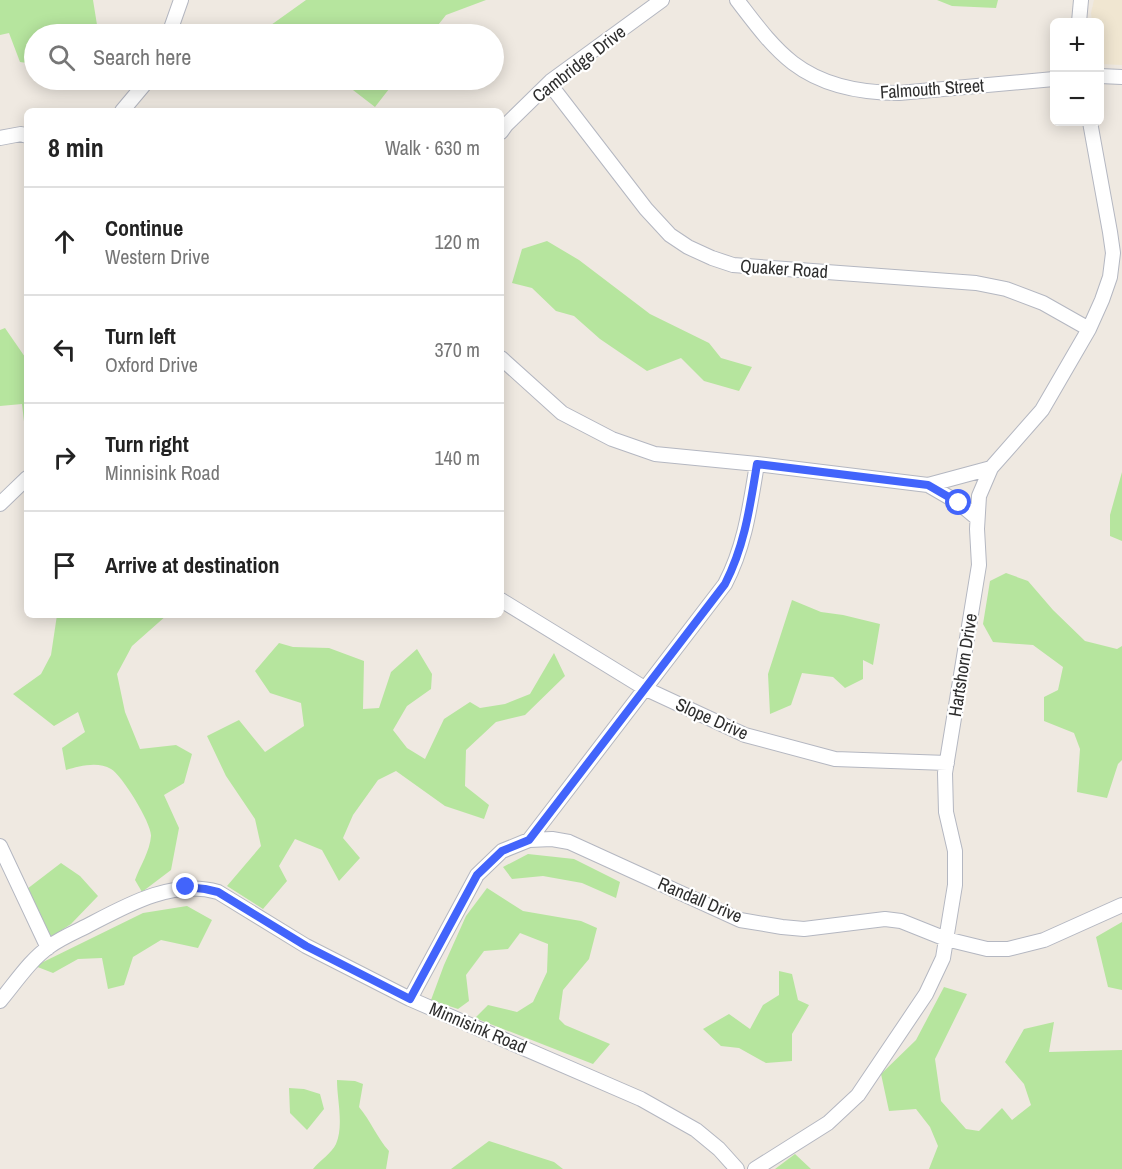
<!DOCTYPE html>
<html lang="en">
<head>
<meta charset="utf-8">
<style>
  body { margin:0; font-family:"Archivo Narrow",sans-serif; background:#f6f6f6; color:#222 }
  .controls { position:absolute; right:18px; top:18px; display:grid; overflow:hidden; border-radius:9px; box-shadow:0 3px 15px #0003 }
  .controls button { width:54px; height:54px; display:grid; place-items:center; padding:0; border:0; border-bottom:2px solid #e0e0e0; background:#fff; color:#222; font:30px sans-serif }
  .stop { position:absolute; width:18px; height:18px; margin:-14px; border:4px solid #4264fb; border-radius:50%; background:#fff }
  .stop.end { background:#4264fb; border-color:#fff; box-shadow:0 2px 6px #0008 }
  .list { margin:0; padding:0; list-style:none }
  h2 { display:flex; justify-content:space-between; align-items:center; height:78px; margin:0; padding:0 24px; font-size:26px }
  h2 small { font-size:20px; font-weight:400; color:#767676 }
  .list li { display:grid; grid-template-columns:39px 1fr auto; gap:18px; align-items:center; box-sizing:border-box; height:108px; padding:0 24px; border-top:2px solid #e0e0e0 }
  .list b { display:block; font-size:22px; white-space:nowrap }
  .list p { margin:0; font-size:20px; white-space:nowrap; color:#767676 }
  .list em { font-size:20px; font-style:normal; color:#767676 }
  .icon { flex:none; width:33px; height:33px; fill:none; stroke:currentColor; stroke-width:2; stroke-linecap:round; stroke-linejoin:round }
  .map { position:relative; flex:none; width:1122px; height:1169px; overflow:hidden }
  .search { position:absolute; background:#fff; box-shadow:0 3px 15px #0003; left:24px; top:24px; width:480px; height:66px; display:flex; align-items:center; gap:15px; box-sizing:border-box; padding:0 21px; border-radius:33px; color:#767676; font-size:22px }
  .panel { position:absolute; background:#fff; box-shadow:0 3px 15px #0003; left:24px; top:108px; width:480px; height:510px; border-radius:9px }
  .map>svg:first-child { display:block }
</style>
</head>
<body>
<div class="map">
<svg width="1122" height="1169" viewBox="0 0 1122 1169">
  <rect width="100%" height="100%" fill="#efe9e1"/>
  <path fill="#f0e6d1" d="M 1094,0 L 1122,0 L 1122,65 L 1100,64 L 1100,22 L 1092,22 L 1091,13 Z"/>
  <path fill="#b6e59e" d="M 0,0 L 93,0 L 98,31 L 90,34 L 34,34 L 34,64 L 20,62 L 9,33 L 0,35 Z
    M 306,0 L 486,0 L 446,15 L 431,34 L 282,34 L 271,25 Z
    M 937,0 L 998,0 L 996,8 L 952,6 Z
    M 340,80 L 396,80 L 375,107 Z
    M 547,241 L 579,260 L 650,314 L 709,343 L 721,358 L 752,367 L 739,391 L 704,381 L 681,358 L 647,371 L 600,339 L 574,316 L 556,311 L 532,288 L 512,283 L 522,249 Z
    M 5,328 L 25,357 L 27,367 L 27,448 L 22,404 L 0,406 L 0,330 Z
    M 1122,472 L 1122,541 L 1110,536 L 1110,515 Z
    M 1006,573 L 1028,581 L 1053,610 L 1085,641 L 1117,649 L 1122,646 L 1122,760 L 1118,764 L 1107,798 L 1077,792 L 1080,749 L 1074,733 L 1044,721 L 1044,697 L 1058,690 L 1063,667 L 1033,645 L 993,642 L 983,624 L 990,581 Z
    M 792,600 L 821,612 L 843,615 L 880,624 L 873,665 L 863,660 L 863,679 L 845,688 L 833,677 L 802,673 L 791,705 L 770,714 L 768,674 Z
    M 57,615 L 167,615 L 132,646 L 117,674 L 125,712 L 140,749 L 176,745 L 192,754 L 184,783 L 164,795 L 179,828 L 171,870 L 142,892 L 135,880 C 140,866 150,851 151,836 C 152,824 122,775 111,769 C 98,761 79,766 66,770 L 62,748 L 85,732 L 78,712 L 54,726 L 13,694 L 41,674 L 51,655 Z
    M 279,643 L 293,647 L 329,648 L 364,661 L 363,709 L 379,708 L 391,672 L 417,649 L 432,674 L 431,689 L 407,706 L 393,730 L 407,748 L 425,759 L 444,719 L 470,702 L 480,708 L 505,704 L 530,694 L 554,653 L 565,676 L 525,715 L 496,722 L 466,750 L 465,786 L 489,805 L 484,819 L 445,806 L 396,771 L 378,780 L 353,815 L 343,838 L 360,858 L 339,881 L 322,850 L 295,839 L 279,866 L 287,881 L 263,909 L 227,886 L 261,846 L 255,819 L 226,776 L 207,736 L 239,720 L 265,752 L 304,726 L 301,703 L 270,693 L 255,671 Z
    M 528,854 L 574,859 L 620,882 L 616,898 L 582,883 L 543,876 L 512,879 L 503,867 Z
    M 61,863 L 80,876 L 98,896 L 71,924 L 51,937 L 27,889 Z
    M 487,888 L 523,911 L 581,921 L 597,928 L 589,959 L 563,990 L 559,1019 L 565,1025 L 610,1044 L 593,1064 L 475,1018 L 488,1005 L 517,1012 L 533,1002 L 547,972 L 548,944 L 520,933 L 508,949 L 484,951 L 466,975 L 469,1001 L 458,1009 L 431,1000 L 444,965 L 466,916 Z
    M 187,906 L 212,920 L 198,948 L 161,940 L 133,957 L 124,985 L 108,989 L 102,958 L 78,959 L 53,973 L 35,966 L 143,913 Z
    M 1122,922 L 1122,990 L 1108,987 L 1096,937 Z
    M 779,971 L 792,974 L 798,1000 L 809,1005 L 792,1034 L 792,1061 L 766,1063 L 739,1048 L 721,1046 L 703,1029 L 729,1014 L 750,1029 L 763,1005 L 779,995 Z
    M 944,987 L 967,994 L 935,1059 L 941,1101 L 966,1129 L 979,1131 L 1002,1108 L 1012,1120 L 1031,1105 L 1024,1084 L 1005,1062 L 1024,1029 L 1054,1022 L 1049,1052 L 1122,1050 L 1122,1169 L 929,1169 L 938,1146 L 930,1127 L 916,1109 L 889,1111 L 881,1074 L 916,1040 Z
    M 337,1080 L 355,1081 L 363,1084 L 359,1107 C 371,1121 377,1138 389,1151 L 386,1169 L 313,1169 C 319,1161 332,1153 336,1144 C 344,1125 337,1100 337,1080 Z
    M 289,1088 L 304,1089 L 320,1094 L 324,1109 L 307,1130 L 290,1113 Z
    M 489,1141 L 554,1162 L 563,1169 L 451,1169 Z
    M 795,1154 L 811,1169 L 775,1169 Z"/>
  <g fill="none" stroke-linecap="round" stroke-linejoin="round">
    <g stroke="#b4b7c1" stroke-width="16">
      <path id="minor" d="M 737,0 C 754,22 771,46 793,63 C 823,86 863,93 899,93 L 1054,79
        M 1079,22 L 1081,0
        M 169,34 L 181,0
        M 1100,76 L 1122,77
        M 549,83 L 646,209 L 670,235 L 688,247 L 712,258 L 733,265 L 976,283 L 1006,289 L 1043,303 L 1089,329
        M 122,111 L 148,80
        M 501,132 L 506,125 L 551,81 L 662,0
        M 0,138 L 21,134 L 27,136
        M 501,358 L 562,413 L 612,439 L 655,454 L 757,464 L 928,485 L 959,503 L 977,518
        M 928,485 L 991,468
        M 0,504 L 27,478
        M 501,600 L 646,689 L 745,735 L 835,759 L 947,763
        M 529,840 L 552,839 L 569,842 L 740,920 L 782,927 L 804,929 L 885,919 L 901,921 L 946,939 L 987,949 L 1008,949 L 1044,940 L 1122,905
        M 0,846 L 48,948
        M 410,999 L 477,875 L 502,851 L 529,840 L 725,584 C 745,546 750,506 757,464
        M 0,1001 C 16,982 30,960 50,946 C 61,938 75,932 87,926 C 127,905 172,879 218,892 L 306,946 L 410,999 L 641,1099 L 696,1130 L 719,1149 L 737,1169
        M 755,1169 L 828,1123 L 858,1095 L 926,994 L 943,958 L 955,885 L 955,851 L 946,812 L 945,773 L 979,565 L 977,529 L 979,496 L 991,468 L 1042,410 L 1089,329 L 1102,300 L 1110,277 L 1113,253 L 1110,232 L 1090,122"/>
    </g>
    <use href="#minor" stroke="#fff" stroke-width="14"/>
  </g>
  <g fill="none" stroke-linecap="round" stroke-linejoin="round">
    <path stroke="#4264fb" stroke-width="8" d="M 186,887 L 205,889 L 218,892 L 306,946 L 410,999 L 477,875 L 502,851 L 529,840 L 725,584 C 745,545 750,506 757,464 L 928,485 L 959,503"/>
  </g>
  <g text-anchor="middle" stroke-width="4.5" stroke-linejoin="round" paint-order="stroke">
    <g font-size="18" fill="#2e2e2e" stroke="#fff">
      <text transform="translate(579 64) rotate(-38)" y="6">Cambridge Drive</text>
      <text transform="translate(932 89) rotate(-4)" y="6">Falmouth Street</text>
      <text transform="translate(784 269) rotate(4)" y="6">Quaker Road</text>
      <text transform="translate(963 665) rotate(-81)" y="6">Hartshorn Drive</text>
      <text transform="translate(712 719) rotate(24)" y="6">Slope Drive</text>
      <text transform="translate(700 900) rotate(23)" y="6">Randall Drive</text>
      <text transform="translate(478 1028) rotate(23)" y="6">Minnisink Road</text>
    </g>
  </g>
</svg>
<div class="controls">
<button>+</button>
<button>−</button>
</div>
<div class="stop" style="left:959px;top:503px"></div>
<div class="stop end" style="left:186px;top:887px"></div>
<div class="search"><svg class="icon" aria-label="search" viewBox="0 0 24 24"><circle cx="10" cy="10" r="6"/><path d="M15 15l6 6"/></svg>Search here</div>
<section class="panel">
<h2>8 min<small>Walk · 630 m</small></h2>
<ul class="list">
<li><svg class="icon" aria-label="ahead" viewBox="0 0 24 24"><path d="M12 20V5M6 11l6-6 6 6"/></svg><div><b>Continue</b><p>Western Drive</p></div><em>120 m</em></li>
<li><svg class="icon" aria-label="left" viewBox="0 0 24 24"><path d="M17 20v-9H6M10 6l-5 5 5 5"/></svg><div><b>Turn left</b><p>Oxford Drive</p></div><em>370 m</em></li>
<li><svg class="icon" aria-label="right" viewBox="0 0 24 24"><path d="M7 20v-9h11M14 6l5 5-5 5"/></svg><div><b>Turn right</b><p>Minnisink Road</p></div><em>140 m</em></li>
<li><svg class="icon" aria-label="arrive" viewBox="0 0 24 24"><path d="M6 21V4h12l-3 4 3 4H6"/></svg><div><b>Arrive at destination</b></div></li>
</ul>
</section>
</div>
</body>
</html>
